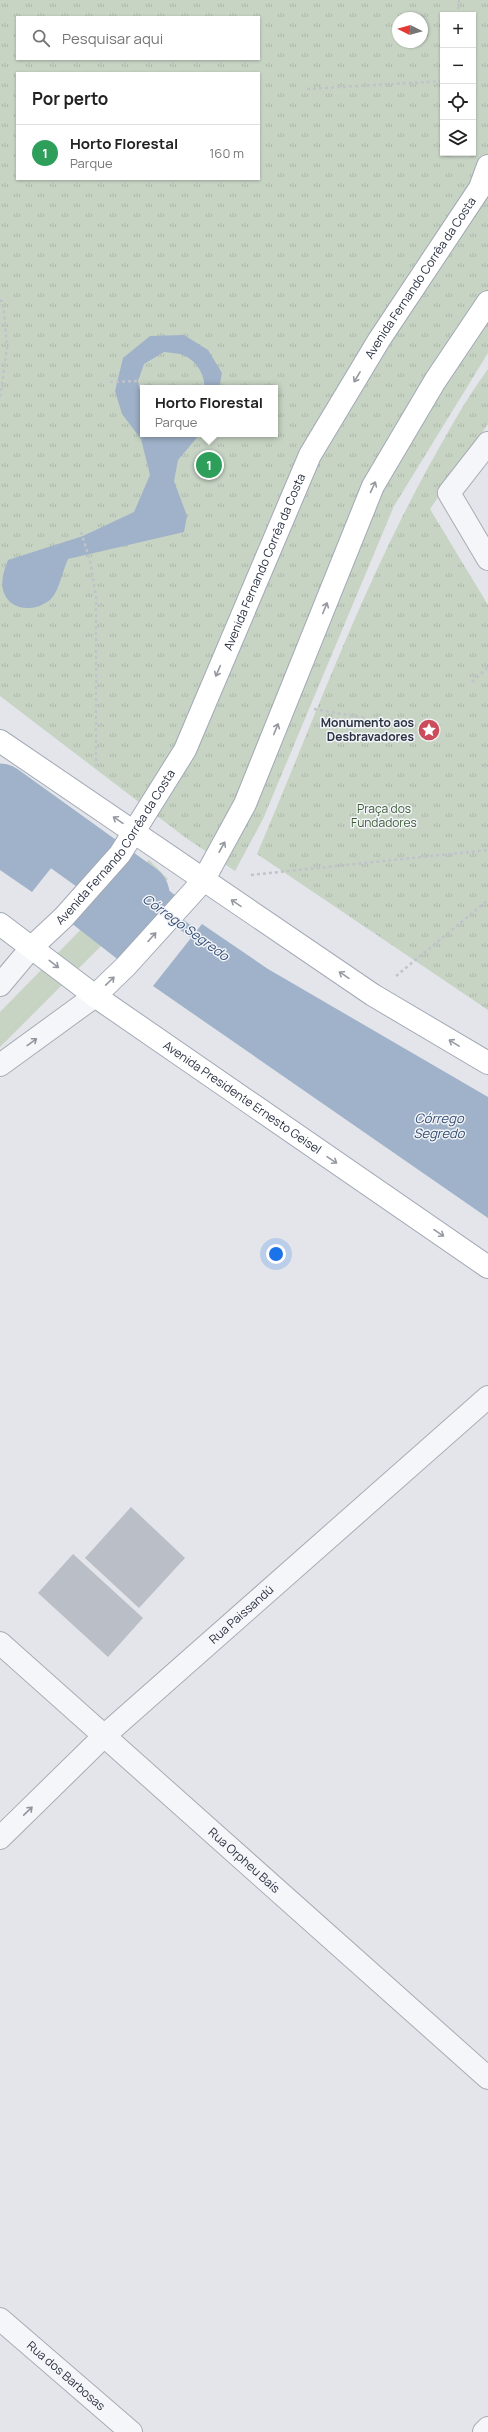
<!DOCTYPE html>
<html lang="pt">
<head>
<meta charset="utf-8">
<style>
  body { margin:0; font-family:Manrope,sans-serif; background:#f6f6f6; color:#222 }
  .controls { position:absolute; right:12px; top:12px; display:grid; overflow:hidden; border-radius:0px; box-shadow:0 1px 3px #0004 }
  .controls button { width:36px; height:36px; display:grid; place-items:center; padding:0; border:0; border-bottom:1px solid #e0e0e0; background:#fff; color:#222; font:20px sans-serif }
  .compass { position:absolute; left:392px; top:12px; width:36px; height:36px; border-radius:50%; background:#fff; box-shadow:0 1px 3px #0004; rotate:275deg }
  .you { position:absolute; left:276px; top:1254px; width:14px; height:14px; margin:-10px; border:3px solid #fff; border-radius:50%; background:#1a73e8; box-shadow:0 0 0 6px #1a73e833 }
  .badge { display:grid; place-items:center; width:26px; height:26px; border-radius:50%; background:#cb4c5a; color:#fff; font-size:13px; font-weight:700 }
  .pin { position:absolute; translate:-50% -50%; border:2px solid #fff; box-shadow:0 1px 4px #0006 }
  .popup { position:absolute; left:140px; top:385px; width:138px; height:52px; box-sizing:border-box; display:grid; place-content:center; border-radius:0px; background:#fff; filter:drop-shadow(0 1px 3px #0005); font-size:13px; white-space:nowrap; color:#767676 }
  .popup b { font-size:15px; color:#222 }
  .popup::after { content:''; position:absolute; left:50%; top:100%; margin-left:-8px; border:8px solid transparent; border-top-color:#fff }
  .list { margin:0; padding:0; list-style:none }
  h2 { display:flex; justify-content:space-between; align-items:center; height:52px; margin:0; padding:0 16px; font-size:17px }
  h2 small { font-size:13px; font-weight:400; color:#767676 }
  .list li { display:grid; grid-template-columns:26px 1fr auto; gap:12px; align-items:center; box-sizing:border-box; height:56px; padding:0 16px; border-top:1px solid #e0e0e0 }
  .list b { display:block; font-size:15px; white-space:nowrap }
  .list p { margin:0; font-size:13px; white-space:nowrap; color:#767676 }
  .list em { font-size:13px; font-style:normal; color:#767676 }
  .icon { flex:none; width:22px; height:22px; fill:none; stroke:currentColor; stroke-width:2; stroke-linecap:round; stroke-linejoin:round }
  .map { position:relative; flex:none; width:488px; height:2432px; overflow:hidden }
  .search { position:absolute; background:#fff; box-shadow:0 1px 3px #0004; left:16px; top:16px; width:244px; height:44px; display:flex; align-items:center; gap:10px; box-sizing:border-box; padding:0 14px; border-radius:0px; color:#767676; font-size:15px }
  .panel { position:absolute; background:#fff; box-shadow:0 1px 3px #0004; left:16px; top:72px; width:244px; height:108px; border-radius:0px }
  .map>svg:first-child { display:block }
</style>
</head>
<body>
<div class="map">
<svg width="488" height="2432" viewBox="0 0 488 2432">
  <defs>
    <pattern id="park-tufts" width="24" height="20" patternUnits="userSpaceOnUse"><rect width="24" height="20" fill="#c7d4c4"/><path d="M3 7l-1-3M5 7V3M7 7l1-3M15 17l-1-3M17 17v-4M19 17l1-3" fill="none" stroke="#abb6aa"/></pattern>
  </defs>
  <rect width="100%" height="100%" fill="#e3e5ea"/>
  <path fill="#c7d4c4" d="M 149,860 L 168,879 L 0,1047 L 0,1012 Z"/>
  <path fill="url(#park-tufts)" fill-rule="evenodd" d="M 0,0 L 488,0 L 488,353 L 394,506 L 263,819 L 235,871 L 186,838 L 0,696 ZM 443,15 L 473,15 L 473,153 L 443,153 ZM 17,17 L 259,17 L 259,59 L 17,59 ZM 398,18 L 422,18 L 422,42 L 398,42 ZM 17,73 L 259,73 L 259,179 L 17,179 ZM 143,388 L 275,388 L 275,434 L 143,434 Z
    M 488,369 L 488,424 L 430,509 L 488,605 L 488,1010 L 257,854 C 313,723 361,589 430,464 C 448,432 466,399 488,369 Z"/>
  <path fill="#9fb2c9" d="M 184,335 L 208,350 L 222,373 L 219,388 L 204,388 C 206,376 196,360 183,355 C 178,353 170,353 164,352 L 144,364 L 138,381 L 143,405 L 143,434 L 200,434 L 178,460 L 174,481 L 187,516 L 184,532 L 68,559 C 63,570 59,591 51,599 C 38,611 12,613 4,593 C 0,582 4,570 8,560 L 83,536 L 134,512 L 150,475 L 141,439 L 122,414 L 115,391 L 123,358 L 150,336 Z
    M 0,767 L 83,828 L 32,892 L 0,870 Z
    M 121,855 L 183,901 L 125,965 L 66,919 Z
    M 202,924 L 268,969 L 488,1097 L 488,1218 L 153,986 Z"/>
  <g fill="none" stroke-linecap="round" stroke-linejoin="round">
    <path stroke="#9fb2c9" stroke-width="10" d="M 170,916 L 205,942"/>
    <path stroke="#9fb2c9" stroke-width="61" d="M 0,794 L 139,894"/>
  </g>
  <path fill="#babec7" d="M 131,1507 L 185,1558 L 139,1608 L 85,1558 Z
    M 73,1554 L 143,1618 L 108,1657 L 38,1593 Z"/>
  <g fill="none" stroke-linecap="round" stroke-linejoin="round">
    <g stroke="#a8acb4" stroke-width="24">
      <g id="street">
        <path d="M 488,443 L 449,493 L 488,559"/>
        <path d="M 0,985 L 32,947"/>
        <path d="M 0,1065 L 95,996"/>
        <path id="s1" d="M 0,1643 L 488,2078"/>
        <path id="s2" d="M 0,1838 L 104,1736 L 488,1397"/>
        <path id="s3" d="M 0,2319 L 131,2432"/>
        <path d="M 484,2432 L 488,2428"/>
      </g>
    </g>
    <g stroke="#a2a9b6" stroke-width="24">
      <g id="primary">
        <path d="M 0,741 L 373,995 L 488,1063"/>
        <path id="s4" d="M 0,924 L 95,996 L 488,1267"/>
        <path id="s5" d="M 32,947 L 64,917 L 120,854 L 185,750 L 310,455 L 379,340 L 480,188 L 488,166"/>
        <path d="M 95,996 L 126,966 L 203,881 L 245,804 L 373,486 L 435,381 L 488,302"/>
      </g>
    </g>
    <path stroke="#c0c3c9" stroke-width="2.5" stroke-dasharray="3 3" stroke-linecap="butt" d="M 458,15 L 459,0
      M 307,89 L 443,81
      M 0,300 L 3,302 L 7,347 L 0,399
      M 110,382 L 138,381
      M 81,532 L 90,560 L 96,597 L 96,770
      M 472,682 L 488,667
      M 314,709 L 365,718
      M 483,765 L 488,768
      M 251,875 L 488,850
      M 396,976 L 488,900"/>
    <use href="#street" stroke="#f5f6f9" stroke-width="22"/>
    <use href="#primary" stroke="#fff" stroke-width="22"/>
  </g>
  <defs><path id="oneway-shaft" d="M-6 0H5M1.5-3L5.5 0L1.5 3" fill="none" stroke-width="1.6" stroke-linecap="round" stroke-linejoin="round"/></defs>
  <g stroke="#9598a0">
    <use href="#oneway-shaft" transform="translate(357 377) rotate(121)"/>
    <use href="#oneway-shaft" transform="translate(373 487) rotate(-65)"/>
    <use href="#oneway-shaft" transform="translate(325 608) rotate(-68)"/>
    <use href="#oneway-shaft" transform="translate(218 671) rotate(113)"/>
    <use href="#oneway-shaft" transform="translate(276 729) rotate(-68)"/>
    <use href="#oneway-shaft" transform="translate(118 820) rotate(-146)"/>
    <use href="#oneway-shaft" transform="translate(222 847) rotate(-61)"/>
    <use href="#oneway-shaft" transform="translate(236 903) rotate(-146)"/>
    <use href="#oneway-shaft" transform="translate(152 937) rotate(-48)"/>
    <use href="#oneway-shaft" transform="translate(54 964) rotate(38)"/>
    <use href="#oneway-shaft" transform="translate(344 975) rotate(-146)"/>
    <use href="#oneway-shaft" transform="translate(110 981) rotate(-44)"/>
    <use href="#oneway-shaft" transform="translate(454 1043) rotate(-149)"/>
    <use href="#oneway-shaft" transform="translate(332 1160) rotate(34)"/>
    <use href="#oneway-shaft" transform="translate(439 1233) rotate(34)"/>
  </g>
  <g stroke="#90949e">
    <use href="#oneway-shaft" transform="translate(32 1042) rotate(-36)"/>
    <use href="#oneway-shaft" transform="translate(28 1811) rotate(-44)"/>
  </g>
  <defs>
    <g id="sight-disc" transform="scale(1.15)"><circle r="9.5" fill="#cb4c5a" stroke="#f2f4f8"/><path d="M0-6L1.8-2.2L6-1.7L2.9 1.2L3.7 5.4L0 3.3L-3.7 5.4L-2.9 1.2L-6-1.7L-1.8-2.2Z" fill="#fff"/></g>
  </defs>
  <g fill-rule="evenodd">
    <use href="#sight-disc" x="429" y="730"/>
  </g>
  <g text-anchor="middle" stroke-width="3" stroke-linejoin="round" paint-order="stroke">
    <g font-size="12" fill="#2b3242" stroke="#f2f4f8">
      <text dy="4" stroke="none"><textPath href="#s5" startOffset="780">Avenida Fernando Corrêa da Costa</textPath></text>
      <text dy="4" stroke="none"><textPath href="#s5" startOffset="455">Avenida Fernando Corrêa da Costa</textPath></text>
      <text dy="4" stroke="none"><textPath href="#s5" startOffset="131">Avenida Fernando Corrêa da Costa</textPath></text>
      <text dy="4" stroke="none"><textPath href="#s4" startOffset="298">Avenida Presidente Ernesto Geisel</textPath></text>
      <text dy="4" stroke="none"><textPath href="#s2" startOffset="329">Rua Paissandú</textPath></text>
      <text dy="4" stroke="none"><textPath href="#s1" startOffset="327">Rua Orpheu Baís</textPath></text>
      <text dy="4" stroke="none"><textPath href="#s3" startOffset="87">Rua dos Barbosas</textPath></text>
    </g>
    <g font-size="12" font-weight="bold" fill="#2b3242" stroke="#f2f4f8" text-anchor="end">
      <text x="414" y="727">Monumento aos<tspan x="414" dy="14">Desbravadores</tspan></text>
    </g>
    <g font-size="12" fill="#3e5e38" stroke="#f2f4f8">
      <text x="384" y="813">Praça dos<tspan x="384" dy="14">Fundadores</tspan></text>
    </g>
    <g font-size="13" font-style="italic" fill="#365075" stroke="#f2f4f8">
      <text transform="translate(186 927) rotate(36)" y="5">Córrego Segredo</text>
      <text x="439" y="1123">Córrego<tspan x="439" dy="15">Segredo</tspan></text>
    </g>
  </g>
</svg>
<div class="controls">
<button>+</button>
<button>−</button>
<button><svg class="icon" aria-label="locate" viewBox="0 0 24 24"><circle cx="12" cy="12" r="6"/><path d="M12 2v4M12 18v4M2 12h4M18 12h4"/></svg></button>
<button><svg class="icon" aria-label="layers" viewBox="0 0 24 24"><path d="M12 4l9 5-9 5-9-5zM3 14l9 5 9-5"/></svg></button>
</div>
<svg class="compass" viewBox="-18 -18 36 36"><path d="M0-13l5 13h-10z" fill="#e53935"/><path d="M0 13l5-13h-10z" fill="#767676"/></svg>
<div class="you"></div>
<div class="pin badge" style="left:209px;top:465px;background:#2e9e5b">1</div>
<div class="popup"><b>Horto Florestal</b>Parque</div>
<div class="search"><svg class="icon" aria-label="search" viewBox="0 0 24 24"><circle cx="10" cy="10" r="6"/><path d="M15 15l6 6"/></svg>Pesquisar aqui</div>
<section class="panel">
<h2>Por perto<small></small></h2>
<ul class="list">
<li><span class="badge" style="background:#2e9e5b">1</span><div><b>Horto Florestal</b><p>Parque</p></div><em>160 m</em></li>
</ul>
</section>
</div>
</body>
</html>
